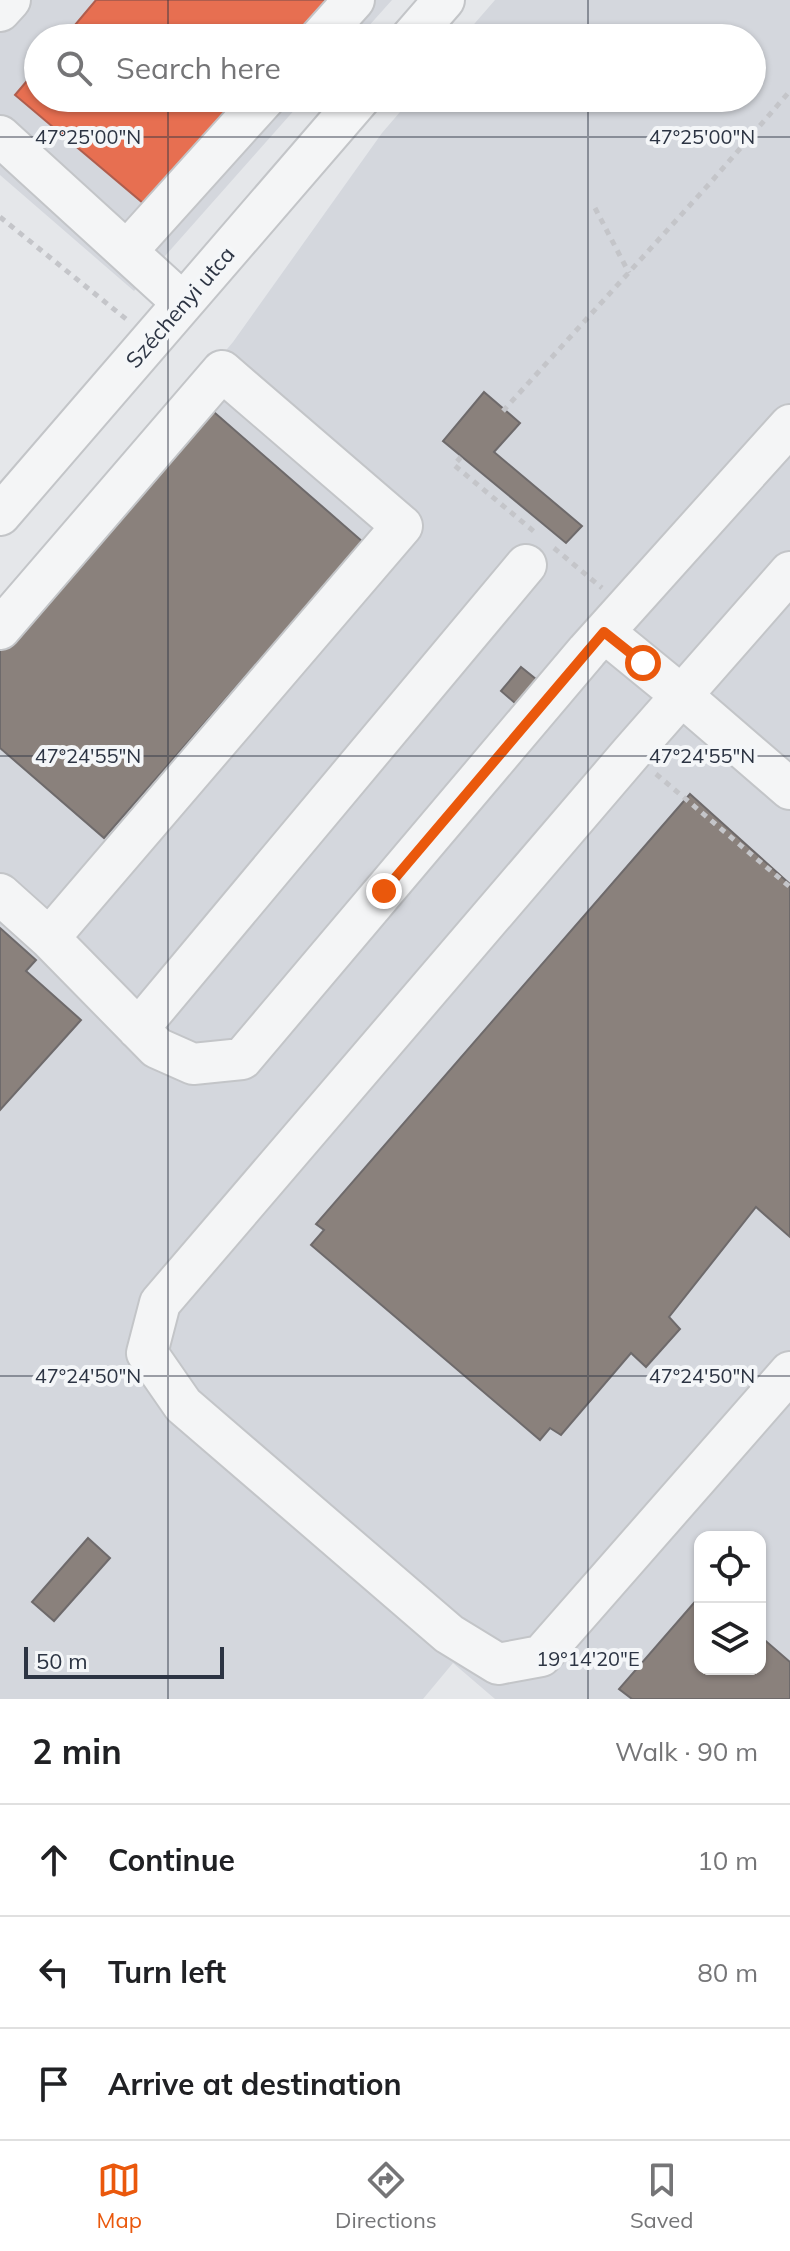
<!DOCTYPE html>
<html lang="en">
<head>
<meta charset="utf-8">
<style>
  body { margin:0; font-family:Mulish,sans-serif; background:#f6f6f6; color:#202124 }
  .controls { position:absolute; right:24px; bottom:24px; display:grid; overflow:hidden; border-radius:16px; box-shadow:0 2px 6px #0004 }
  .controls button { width:72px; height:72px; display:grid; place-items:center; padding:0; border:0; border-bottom:2px solid #e0e0e0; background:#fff; color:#202124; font:40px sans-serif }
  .scale { position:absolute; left:24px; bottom:20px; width:200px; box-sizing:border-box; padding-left:8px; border:4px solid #2c3443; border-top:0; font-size:22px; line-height:28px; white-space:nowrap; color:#2c3443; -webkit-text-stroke:6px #f4f6f8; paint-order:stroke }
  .stop { position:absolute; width:24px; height:24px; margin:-18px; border:6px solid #ea580c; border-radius:50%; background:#fff }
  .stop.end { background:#ea580c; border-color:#fff; box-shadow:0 2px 8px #0008 }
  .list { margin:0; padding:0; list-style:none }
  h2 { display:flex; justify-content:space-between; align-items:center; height:104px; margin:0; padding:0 32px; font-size:34px }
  h2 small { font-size:26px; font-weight:400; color:#757577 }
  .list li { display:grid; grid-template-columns:52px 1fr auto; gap:24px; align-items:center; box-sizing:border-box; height:112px; padding:0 32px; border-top:2px solid #e0e0e0 }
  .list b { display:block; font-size:30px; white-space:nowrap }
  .list em { font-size:26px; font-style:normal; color:#757577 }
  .icon { flex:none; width:44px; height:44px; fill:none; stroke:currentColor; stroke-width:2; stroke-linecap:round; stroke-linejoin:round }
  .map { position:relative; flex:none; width:790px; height:1699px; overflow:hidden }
  .search { position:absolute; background:#fff; box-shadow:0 2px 6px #0004; left:24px; right:24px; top:24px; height:88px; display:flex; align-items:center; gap:20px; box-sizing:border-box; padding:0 28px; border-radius:44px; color:#757577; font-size:30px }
  .sheet { height:440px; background:#fff }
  nav { display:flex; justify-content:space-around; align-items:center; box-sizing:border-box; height:112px; border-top:2px solid #e0e0e0; background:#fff; font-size:22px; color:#757577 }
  nav a { display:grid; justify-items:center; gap:4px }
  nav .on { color:#ea580c }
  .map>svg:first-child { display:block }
</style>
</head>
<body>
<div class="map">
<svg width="790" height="1699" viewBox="0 0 790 1699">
  <rect width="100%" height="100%" fill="#e5e7ea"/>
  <path fill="#d4d7dd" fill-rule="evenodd" d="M 0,0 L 392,0 L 358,38 L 38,38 L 38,98 L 305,98 L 134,291 L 0,175 Z
    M 495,0 L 790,0 L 790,1699 L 495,1699 L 453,1663 L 423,1699 L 0,1699 L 0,619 L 233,342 L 382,133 L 412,98 L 752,98 L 752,38 L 462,38 ZM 700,1537 L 760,1537 L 760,1669 L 700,1669 Z"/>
  <path fill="#e76f51" stroke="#af5d4d" stroke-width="2" d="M 96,0 L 327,0 L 292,38 L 64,38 Z
    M 38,68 L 38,98 L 238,98 L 143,203 L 15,95 Z"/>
  <path fill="#8a817c" stroke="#6e6a6b" stroke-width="2" d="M 484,392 L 520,423 L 494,452 L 582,526 L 566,543 L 443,441 Z
    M 207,406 L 363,542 L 104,838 L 0,748 L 0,641 Z
    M 521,667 L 542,684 L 522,709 L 501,691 Z
    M 690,794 L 790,884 L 790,1237 L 756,1207 L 669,1317 L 680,1329 L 646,1367 L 631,1353 L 561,1435 L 550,1428 L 540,1440 L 311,1245 L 324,1230 L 316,1224 Z
    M 0,928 L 36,960 L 26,971 L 81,1020 L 0,1110 Z
    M 88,1538 L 110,1558 L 54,1621 L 32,1602 Z
    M 700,1596 L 700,1669 L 760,1669 L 760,1636 L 790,1662 L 790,1699 L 632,1699 L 619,1689 Z"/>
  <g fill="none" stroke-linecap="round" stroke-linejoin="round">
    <g stroke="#c3c5c8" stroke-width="44">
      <path id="minor" d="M 0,11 L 10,0
        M 320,38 L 354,0
        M 411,38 L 444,0
        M 0,136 L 183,303
        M 127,251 L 265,98
        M 0,515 L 360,98
        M 790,572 L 631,753 L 160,1303 L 147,1353 L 183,1405 L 449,1634 L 498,1664 L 541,1656 L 790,1372
        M 0,629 L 222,371 L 402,526 L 49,938
        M 604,632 L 681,695 L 790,789
        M 0,894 L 49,938 L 157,1048 L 193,1064 L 242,1059 L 587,651 L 790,425
        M 138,1029 L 526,565"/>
    </g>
    <path stroke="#c4c5c9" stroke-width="5" stroke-dasharray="6 6" stroke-linecap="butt" d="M 595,208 L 629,273
      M 0,217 L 126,319
      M 503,411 L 711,182 L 790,91
      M 461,457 L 454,465 L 537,534
      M 554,548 L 602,588
      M 656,774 L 790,887"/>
    <use href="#minor" stroke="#f4f5f6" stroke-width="40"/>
  </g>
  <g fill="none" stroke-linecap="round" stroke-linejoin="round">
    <path stroke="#ea580c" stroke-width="10" d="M 384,891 L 604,632 L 643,663"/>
  </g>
  <path fill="none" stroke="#2c3443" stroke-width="2" stroke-opacity="0.45" d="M 168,0 L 168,38M 588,0 L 588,38M 168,98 L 168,1699M 588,98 L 588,1699M 0,137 L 790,137M 0,756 L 790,756M 0,1376 L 790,1376"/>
  <g text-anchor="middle" stroke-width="8" stroke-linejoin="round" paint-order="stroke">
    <g font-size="22" fill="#2c3443" stroke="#f4f6f8">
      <text transform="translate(180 307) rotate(-49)" y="8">Széchenyi utca</text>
    </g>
  </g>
  <g font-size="20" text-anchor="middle" fill="#2c3443" stroke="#f4f6f8" stroke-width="8" stroke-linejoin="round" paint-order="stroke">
    <text x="88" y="144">47°25'00"N</text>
    <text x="702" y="144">47°25'00"N</text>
    <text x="88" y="763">47°24'55"N</text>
    <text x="702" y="763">47°24'55"N</text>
    <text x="88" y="1383">47°24'50"N</text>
    <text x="702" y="1383">47°24'50"N</text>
    <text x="588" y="1666">19°14'20"E</text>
  </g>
</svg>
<div class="controls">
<button><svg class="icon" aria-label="locate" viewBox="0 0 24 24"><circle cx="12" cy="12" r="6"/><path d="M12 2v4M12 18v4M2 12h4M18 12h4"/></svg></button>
<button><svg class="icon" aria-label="layers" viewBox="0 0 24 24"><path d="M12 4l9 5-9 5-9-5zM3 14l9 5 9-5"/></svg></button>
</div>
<div class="scale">50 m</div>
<div class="stop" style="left:643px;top:663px"></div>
<div class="stop end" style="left:384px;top:891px"></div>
<div class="search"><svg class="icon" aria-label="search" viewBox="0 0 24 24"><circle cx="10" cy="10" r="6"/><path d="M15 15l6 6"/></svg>Search here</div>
</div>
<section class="sheet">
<h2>2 min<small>Walk · 90 m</small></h2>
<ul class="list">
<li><svg class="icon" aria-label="ahead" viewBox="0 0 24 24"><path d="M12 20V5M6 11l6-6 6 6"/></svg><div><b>Continue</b></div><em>10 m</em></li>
<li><svg class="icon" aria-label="left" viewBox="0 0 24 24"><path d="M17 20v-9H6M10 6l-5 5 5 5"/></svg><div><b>Turn left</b></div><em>80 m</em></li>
<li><svg class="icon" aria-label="arrive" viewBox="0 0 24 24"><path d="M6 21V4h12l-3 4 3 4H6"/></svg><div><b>Arrive at destination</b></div></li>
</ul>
</section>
<nav>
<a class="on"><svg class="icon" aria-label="map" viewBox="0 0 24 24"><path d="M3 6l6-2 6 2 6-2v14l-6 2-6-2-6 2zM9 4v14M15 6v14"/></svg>Map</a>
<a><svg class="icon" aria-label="directions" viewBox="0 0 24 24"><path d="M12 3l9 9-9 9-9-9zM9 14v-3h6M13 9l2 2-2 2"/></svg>Directions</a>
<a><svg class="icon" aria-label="saved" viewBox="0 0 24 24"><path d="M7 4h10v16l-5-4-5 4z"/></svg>Saved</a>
</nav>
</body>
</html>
